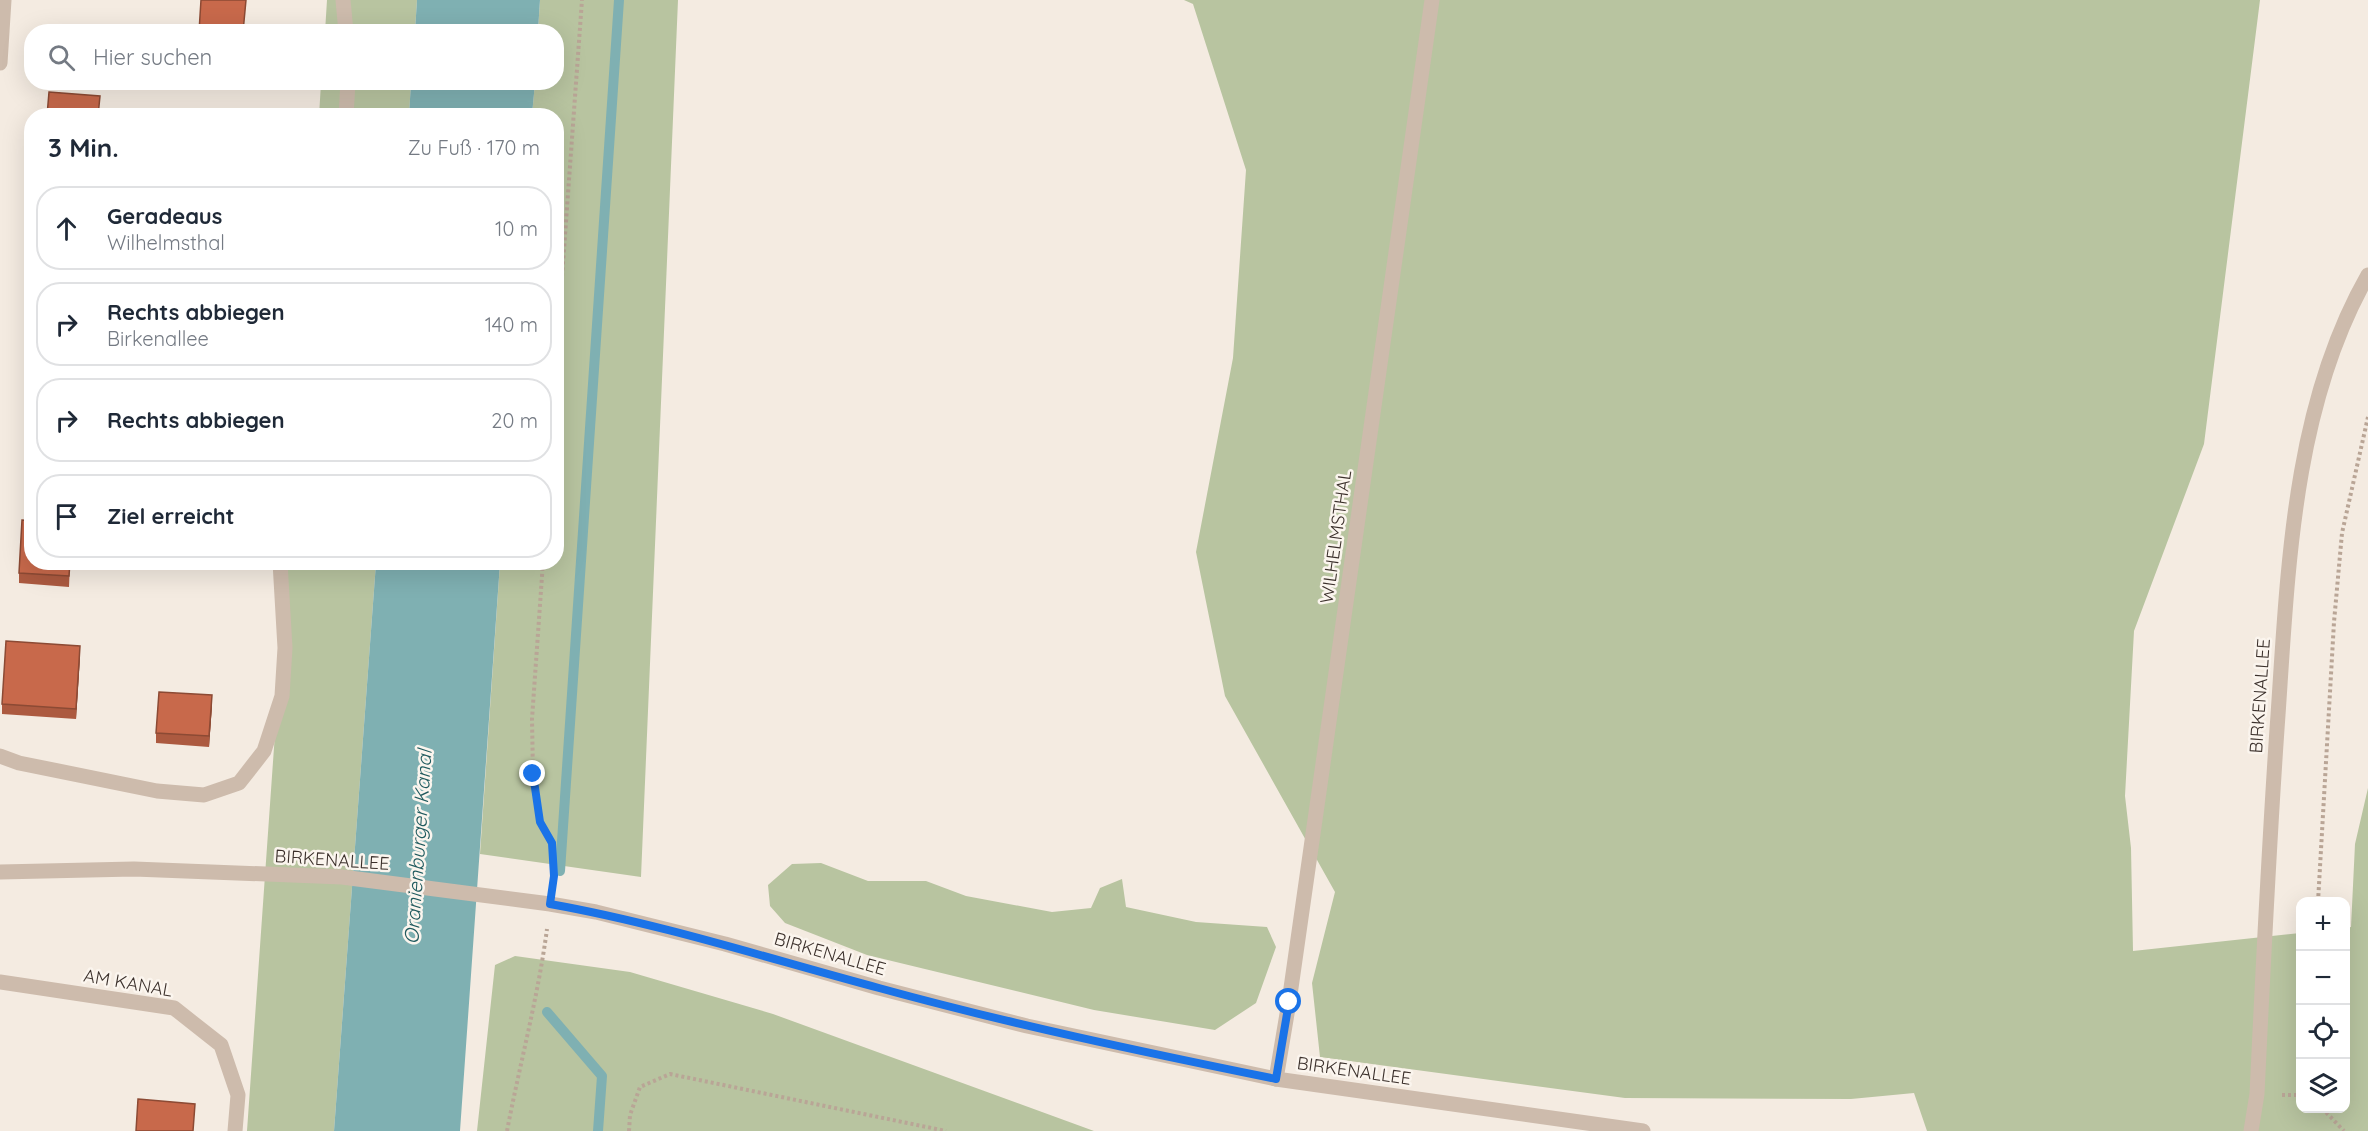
<!DOCTYPE html>
<html lang="de">
<head>
<meta charset="utf-8">
<style>
  body { margin:0; font-family:Quicksand,sans-serif; background:#f6f6f7; color:#1f2937 }
  .controls { position:absolute; right:18px; bottom:18px; display:grid; overflow:hidden; border-radius:12px; box-shadow:0 6px 24px #0002 }
  .controls button { width:54px; height:54px; display:grid; place-items:center; padding:0; border:0; border-bottom:2px solid #e0e1e3; background:#fff; color:#1f2937; font:30px sans-serif }
  .stop { position:absolute; width:18px; height:18px; margin:-14px; border:4px solid #1a73e8; border-radius:50%; background:#fff }
  .stop.end { background:#1a73e8; border-color:#fff; box-shadow:0 2px 6px #0008 }
  .list { margin:0; padding:0; list-style:none }
  h2 { display:flex; justify-content:space-between; align-items:center; height:78px; margin:0; padding:0 24px; font-size:26px }
  h2 small { font-size:20px; font-weight:400; color:#747a83 }
  .list li { display:grid; grid-template-columns:39px 1fr auto; gap:18px; align-items:center; box-sizing:border-box; height:84px; margin:0 12px 12px; padding:0 12px; border:2px solid #e0e1e3; border-radius:24px }
  .list b { display:block; font-size:22px; white-space:nowrap }
  .list p { margin:0; font-size:20px; white-space:nowrap; color:#747a83 }
  .list em { font-size:20px; font-style:normal; color:#747a83 }
  .icon { flex:none; width:33px; height:33px; fill:none; stroke:currentColor; stroke-width:2; stroke-linecap:round; stroke-linejoin:round }
  .map { position:relative; flex:none; width:2368px; height:1131px; overflow:hidden }
  .search { position:absolute; background:#fff; box-shadow:0 6px 24px #0002; left:24px; top:24px; width:540px; height:66px; display:flex; align-items:center; gap:15px; box-sizing:border-box; padding:0 21px; border-radius:24px; color:#747a83; font-size:22px }
  .panel { position:absolute; background:#fff; box-shadow:0 6px 24px #0002; left:24px; top:108px; width:540px; height:462px; border-radius:24px }
  .map>svg:first-child { display:block }
</style>
</head>
<body>
<div class="map">
<svg width="2368" height="1131" viewBox="0 0 2368 1131">
  <rect width="100%" height="100%" fill="#f4ebe1"/>
  <path fill="#b8c4a0" d="M 327,0 L 417,0 L 415,31 L 325,32 Z
    M 540,0 L 678,0 L 641,877 L 480,854 L 500,563 L 556,562 L 556,116 L 532,115 L 535,83 L 556,82 L 556,32 L 538,31 Z
    M 1184,0 L 2260,0 L 2204,444 L 2134,631 L 2125,796 L 2131,848 L 2133,951 L 2300,933 L 2300,1108 L 2346,1108 L 2346,928 L 2351,927 L 2355,844 L 2368,788 L 2368,1131 L 1927,1131 L 1914,1093 L 1851,1099 L 1625,1098 L 1320,1057 L 1312,983 L 1335,892 L 1225,696 L 1196,552 L 1233,358 L 1246,170 L 1193,4 Z
    M 321,83 L 411,83 L 409,115 L 319,116 Z
    M 287,563 L 376,563 L 334,1131 L 247,1131 Z
    M 821,863 L 868,881 L 926,881 L 966,896 L 1052,912 L 1091,908 L 1100,888 L 1122,879 L 1126,907 L 1196,922 L 1267,927 L 1276,947 L 1256,1003 L 1215,1030 L 1094,1010 L 867,955 L 785,923 L 770,906 L 768,885 L 792,864 Z
    M 515,956 L 630,972 L 773,1014 L 1094,1131 L 477,1131 L 495,965 Z"/>
  <path fill="#7fb0b2" d="M 417,0 L 540,0 L 538,31 L 415,31 Z
    M 411,83 L 535,83 L 532,115 L 409,115 Z
    M 376,563 L 500,563 L 460,1131 L 334,1131 Z"/>
  <g fill="none" stroke-linecap="round" stroke-linejoin="round">
    <path stroke="#7fb0b2" stroke-width="10" d="M 560,871 L 619,0
      M 547,1012 L 602,1076 L 598,1131"/>
    <path stroke="#b9a596" stroke-width="4" stroke-dasharray="3 3" stroke-linecap="butt" d="M 556,360 L 582,0
      M 543,562 L 532,719 L 533,774 L 540,822 L 552,843 L 553,880
      M 2318,902 L 2334,622 L 2342,533 L 2368,417
      M 2282,1095 L 2300,1095
      M 2322,1108 L 2344,1131
      M 507,1131 C 520,1063 538,997 547,929
      M 629,1131 L 630,1115 L 640,1087 L 670,1074 L 946,1131"/>
    <path stroke="#cdbbac" stroke-width="15" d="M 343,0 L 346,32
      M 0,63 L 4,0
      M 346,116 L 348,82
      M 0,756 L 19,763 L 157,791 L 204,795 L 239,783 L 264,751 L 282,696 L 285,648 L 280,562
      M 0,982 L 174,1008 L 221,1045 L 238,1095 L 235,1131
      M 1276,1079 L 1289,1002 L 1432,0"/>
    <path stroke="#cdbbac" stroke-width="15" d="M 0,872 L 134,869 L 342,877 L 550,904 L 596,912 L 725,944 L 879,988 L 1027,1026 L 1276,1079 L 1643,1131
      M 2251,1131 L 2257,1094 C 2263,968 2269,841 2278,715 C 2288,568 2293,406 2368,275"/>
  </g>
  <path fill="#ac5a40" d="M 32,336 L 32,373 L 30,373 Z
    M 32,408 L 32,476 L 25,476 L 25,465 Z
    M 32,562 L 70,562 L 69,587 L 19,583 L 19,573 Z
    M 80,656 L 76,719 L 2,714 L 2,704 Z
    M 212,705 L 209,747 L 156,743 L 156,733 Z"/>
  <path fill="#8c4a34" d="M 80,646 L 80,656 L 76,719 L 76,709 Z
    M 212,695 L 212,705 L 209,747 L 209,736 Z"/>
  <path fill="#c8694b" stroke="#8c4a34" stroke-width="1.5" d="M 201,0 L 246,0 L 243,32 L 199,32 Z
    M 49,92 L 100,96 L 98,116 L 47,116 Z
    M 32,336 L 32,362 L 30,362 Z
    M 28,407 L 32,408 L 32,466 L 25,465 Z
    M 22,520 L 32,521 L 32,562 L 70,562 L 69,576 L 19,573 Z
    M 6,641 L 80,646 L 76,709 L 2,704 Z
    M 159,692 L 212,695 L 209,736 L 156,733 Z
    M 138,1099 L 195,1104 L 193,1131 L 136,1131 Z"/>
  <g fill="none" stroke-linecap="round" stroke-linejoin="round">
    <path stroke="#1a73e8" stroke-width="8" d="M 533,774 L 540,822 L 552,843 L 554,876 L 550,904 C 662,924 770,959 879,988 C 1010,1024 1143,1052 1276,1079 L 1289,1002"/>
  </g>
  <g text-anchor="middle" stroke-width="5" stroke-linejoin="round" paint-order="stroke">
    <g font-size="18" fill="#3b302b" stroke="#fbf5ee">
      <text transform="translate(1336 537) rotate(-82)" y="6">WILHELMSTHAL</text>
      <text transform="translate(2260 696) rotate(-86)" y="6">BIRKENALLEE</text>
      <text transform="translate(332 860) rotate(4)" y="6">BIRKENALLEE</text>
      <text transform="translate(830 954) rotate(16)" y="6">BIRKENALLEE</text>
      <text transform="translate(128 983) rotate(10)" y="6">AM KANAL</text>
      <text transform="translate(1354 1071) rotate(8)" y="6">BIRKENALLEE</text>
    </g>
    <g font-size="20" font-style="italic" fill="#1f5a5e" stroke="#fbf5ee">
      <text transform="translate(418 847) rotate(-86)" y="7">Oranienburger Kanal</text>
    </g>
  </g>
</svg>
<div class="controls">
<button>+</button>
<button>−</button>
<button><svg class="icon" aria-label="locate" viewBox="0 0 24 24"><circle cx="12" cy="12" r="6"/><path d="M12 2v4M12 18v4M2 12h4M18 12h4"/></svg></button>
<button><svg class="icon" aria-label="layers" viewBox="0 0 24 24"><path d="M12 4l9 5-9 5-9-5zM3 14l9 5 9-5"/></svg></button>
</div>
<div class="stop" style="left:1289px;top:1002px"></div>
<div class="stop end" style="left:533px;top:774px"></div>
<div class="search"><svg class="icon" aria-label="search" viewBox="0 0 24 24"><circle cx="10" cy="10" r="6"/><path d="M15 15l6 6"/></svg>Hier suchen</div>
<section class="panel">
<h2>3 Min.<small>Zu Fuß · 170 m</small></h2>
<ul class="list">
<li><svg class="icon" aria-label="ahead" viewBox="0 0 24 24"><path d="M12 20V5M6 11l6-6 6 6"/></svg><div><b>Geradeaus</b><p>Wilhelmsthal</p></div><em>10 m</em></li>
<li><svg class="icon" aria-label="right" viewBox="0 0 24 24"><path d="M7 20v-9h11M14 6l5 5-5 5"/></svg><div><b>Rechts abbiegen</b><p>Birkenallee</p></div><em>140 m</em></li>
<li><svg class="icon" aria-label="right" viewBox="0 0 24 24"><path d="M7 20v-9h11M14 6l5 5-5 5"/></svg><div><b>Rechts abbiegen</b></div><em>20 m</em></li>
<li><svg class="icon" aria-label="arrive" viewBox="0 0 24 24"><path d="M6 21V4h12l-3 4 3 4H6"/></svg><div><b>Ziel erreicht</b></div></li>
</ul>
</section>
</div>
</body>
</html>
